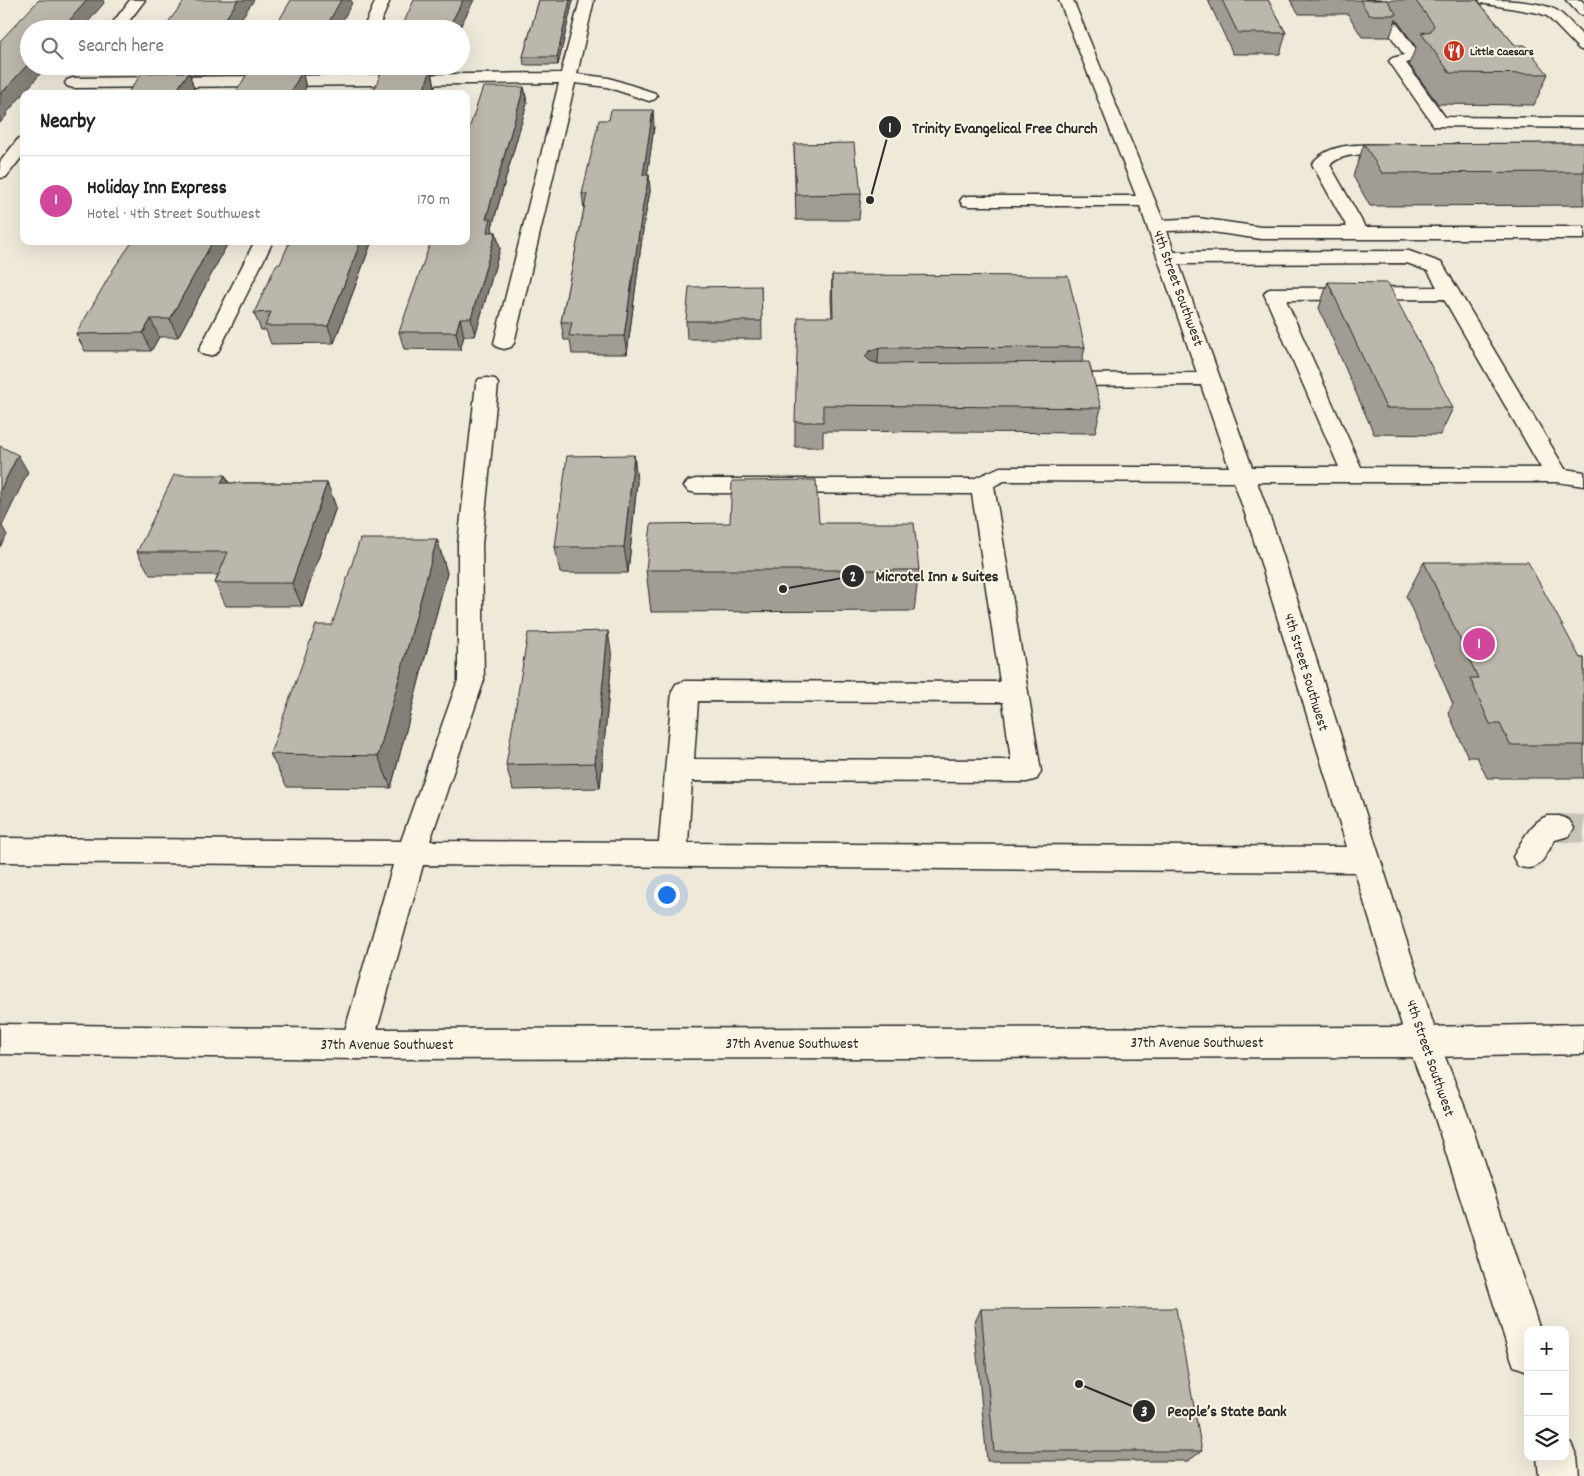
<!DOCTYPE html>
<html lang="en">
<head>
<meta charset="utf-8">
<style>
  body { margin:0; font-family:Dekko,sans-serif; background:#f2f2f2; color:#222 }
  .controls { position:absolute; right:15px; bottom:15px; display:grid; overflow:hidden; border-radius:10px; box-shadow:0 5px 20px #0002 }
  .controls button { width:45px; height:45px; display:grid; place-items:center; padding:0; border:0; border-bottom:1px solid #e0e0e0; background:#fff; color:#222; font:25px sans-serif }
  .you { position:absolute; left:666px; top:894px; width:18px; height:18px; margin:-12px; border:4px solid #fff; border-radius:50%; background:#1a73e8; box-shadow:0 0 0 8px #1a73e833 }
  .badge { display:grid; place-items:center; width:32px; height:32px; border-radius:50%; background:#1a73e8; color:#fff; font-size:16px; font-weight:700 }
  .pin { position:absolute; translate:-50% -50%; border:2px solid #fff; box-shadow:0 1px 5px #0006 }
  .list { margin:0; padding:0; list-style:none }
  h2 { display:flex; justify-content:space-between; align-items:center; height:65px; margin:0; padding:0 20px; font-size:21px }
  h2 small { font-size:16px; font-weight:400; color:#767676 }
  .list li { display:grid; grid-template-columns:32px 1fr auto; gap:15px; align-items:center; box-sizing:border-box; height:90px; padding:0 20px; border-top:1px solid #e0e0e0 }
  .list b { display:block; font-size:19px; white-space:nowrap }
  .list p { margin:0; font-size:16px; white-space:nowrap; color:#767676 }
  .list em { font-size:16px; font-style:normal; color:#767676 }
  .icon { flex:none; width:28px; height:28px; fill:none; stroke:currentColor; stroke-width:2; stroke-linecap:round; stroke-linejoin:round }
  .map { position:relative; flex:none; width:1584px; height:1476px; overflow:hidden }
  .search { position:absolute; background:#fff; box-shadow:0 5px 20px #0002; left:20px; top:20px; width:450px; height:55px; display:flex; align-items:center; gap:12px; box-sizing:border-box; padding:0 18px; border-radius:28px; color:#767676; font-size:19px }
  .panel { position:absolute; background:#fff; box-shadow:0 5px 20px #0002; left:20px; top:90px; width:450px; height:155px; border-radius:10px }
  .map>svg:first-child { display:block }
</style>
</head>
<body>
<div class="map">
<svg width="1584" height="1476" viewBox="0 0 1584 1476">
  <rect width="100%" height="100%" fill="#efe9da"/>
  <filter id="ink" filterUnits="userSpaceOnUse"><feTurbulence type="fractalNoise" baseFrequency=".02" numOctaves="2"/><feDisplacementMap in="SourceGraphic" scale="10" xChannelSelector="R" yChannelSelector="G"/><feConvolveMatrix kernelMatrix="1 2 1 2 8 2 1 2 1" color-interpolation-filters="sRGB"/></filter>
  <g filter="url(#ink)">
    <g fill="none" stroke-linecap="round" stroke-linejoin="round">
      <path stroke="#c8c3b7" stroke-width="28" stroke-dasharray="28 14" stroke-linecap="butt" d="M 1559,828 L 1584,829"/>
      <g stroke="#2b2b2b" stroke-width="3">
        <path id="minor" d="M 130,0 L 145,0 L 123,29 L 108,29 Z
          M 376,0 L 390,0 L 378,29 L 363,29 Z
          M 580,0 L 594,0 L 577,74 L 609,78 L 655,93 L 657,96 L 655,99 L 649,101 L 607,87 L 575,83 L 514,343 L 511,347 L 504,349 L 497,347 L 494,343 L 559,83 L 73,88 L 67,86 L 65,83 L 67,80 L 73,78 L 561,73 Z
          M 1059,0 L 1073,0 L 1163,220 L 1198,218 L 1261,227 L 1347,227 L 1312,164 C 1330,139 1371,145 1398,146 L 1404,147 L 1407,151 L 1404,155 L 1398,156 C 1378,156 1345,149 1330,165 L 1365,227 L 1584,227 L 1584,239 L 1261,239 L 1198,230 L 1167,231 L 1174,252 L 1409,251 L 1442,263 L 1565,469 L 1584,472 L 1584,486 L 1557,482 L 1257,482 L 1276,534 L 1439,1042 L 1469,1118 L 1540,1330 L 1528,1330 L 1528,1371 L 1514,1366 L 1509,1352 L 1435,1118 L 1407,1042 L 1355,872 L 423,865 L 373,1044 L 369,1055 L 357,1059 L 345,1055 L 341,1044 L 393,865 L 0,862 L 0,838 L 401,841 L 458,680 L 458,544 L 476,384 L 479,379 L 487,378 L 495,379 L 498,384 L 482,544 L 484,680 L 430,841 L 659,842 L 672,691 L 676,684 L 685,681 L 1000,682 L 972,494 L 696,493 L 688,491 L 684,486 L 688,481 L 696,479 L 973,479 L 1000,467 L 1229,467 L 1201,385 L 1057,386 L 1050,384 L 1046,380 L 1050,376 L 1057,374 L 1197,373 L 1140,206 L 969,206 L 963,205 L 960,201 L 963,197 L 969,196 L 1136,196 ZM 1407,263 L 1428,271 L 1437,287 L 1274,288 L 1267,290 L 1264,294 L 1339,467 L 1252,467 L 1179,264 ZM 1444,299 L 1541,468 L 1361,467 L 1286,300 ZM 1004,481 L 1234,482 L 1252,534 L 1347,847 L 688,843 L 692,781 L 1027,782 L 1037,779 L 1041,771 L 994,486 ZM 698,701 L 1003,702 L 1011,760 L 694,759 Z
          M 1366,0 L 1380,0 L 1421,57 L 1418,60 L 1406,63 L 1445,117 L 1584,118 L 1584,128 L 1434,126 L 1389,61 L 1392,58 L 1404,55 Z
          M 1479,0 C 1501,0 1536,0 1556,10 C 1566,16 1576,29 1584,37 L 1584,51 L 1579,49 L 1547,16 L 1539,13 L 1486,4 L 1481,3 Z
          M 1566,0 L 1581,0 L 1584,3 L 1584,15 L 1579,14 Z
          M 24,138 L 24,154 L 6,177 L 0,178 L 0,162 L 18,139 Z
          M 255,241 L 273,241 L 219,350 L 216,354 L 209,356 L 202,354 L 199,350 Z
          M 1547,816 L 1559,816 L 1569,820 L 1574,828 L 1569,836 L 1555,840 C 1544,857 1540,874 1518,866 L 1513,857 C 1521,842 1531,822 1547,816 Z
          M 1565,1440 L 1571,1443 L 1577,1457 L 1579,1476 L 1539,1476 L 1537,1457 L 1565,1457 Z"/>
      </g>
      <g stroke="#2b2b2b" stroke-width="3">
        <path id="major" d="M 0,1024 L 357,1029 L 1423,1027 L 1584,1024 L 1584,1054 L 1423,1057 L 357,1059 L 0,1054 Z"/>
      </g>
      <use href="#minor" fill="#fcf5e5" fill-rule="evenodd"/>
      <use href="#major" fill="#fcf5e5" fill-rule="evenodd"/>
    </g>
    <path fill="#a29d94" stroke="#2b2b2b" d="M 539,0 L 573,0 L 558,65 L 524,65 L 523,57 Z
      M 1208,0 L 1268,0 L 1286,33 L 1280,54 L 1233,54 Z
      M 1290,0 L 1477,0 L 1515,45 L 1548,74 L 1534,105 L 1438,104 L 1409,64 L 1416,47 L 1396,19 L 1390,37 L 1362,37 L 1348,14 L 1299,14 Z
      M 155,66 L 209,66 L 204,75 L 189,75 L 194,89 L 191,94 L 127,94 L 157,73 Z
      M 259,66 L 318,66 L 314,74 L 302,74 L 306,87 L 261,72 Z
      M 390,66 L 443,66 L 440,72 L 432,72 L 435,86 L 374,90 L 391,70 Z
      M 524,87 L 527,103 L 492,227 L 493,232 L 496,232 L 500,249 L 475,336 L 464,336 L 460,350 L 404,349 L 399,332 Z
      M 654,127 L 647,175 L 649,175 L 650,192 L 644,222 L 627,354 L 572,354 L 570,340 L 564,340 L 561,322 L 584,210 L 582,194 Z
      M 1584,143 L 1584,205 L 1370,206 L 1353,176 L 1364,144 Z
      M 794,144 L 856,165 L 861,194 L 859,220 L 796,220 Z
      M 229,241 L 178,337 L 159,337 L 151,351 L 85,351 L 76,334 Z
      M 372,241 L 334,343 L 271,344 L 266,330 L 261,330 L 254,313 L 280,264 Z
      M 832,275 L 1085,347 L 1082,362 L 1101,408 L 1095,433 L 823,431 L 823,447 L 795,447 L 795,422 L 832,317 L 831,300 Z
      M 1328,282 L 1453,408 L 1440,435 L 1374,434 L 1319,308 Z
      M 761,286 L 762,339 L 687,339 L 686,321 Z
      M 634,455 L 637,482 L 628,573 L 560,573 L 555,547 Z
      M 225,475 L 229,483 L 327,483 L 336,507 L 302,606 L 226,606 L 215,583 L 218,575 L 150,575 L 137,552 Z
      M 819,523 L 919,570 L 914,611 L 651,612 L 646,570 Z
      M 437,539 L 447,573 L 391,788 L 287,787 L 270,754 L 332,625 Z
      M 1424,562 L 1580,658 L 1584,658 L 1584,778 L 1487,778 L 1477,757 L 1468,757 L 1448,712 L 1453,704 L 1406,596 Z
      M 612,657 L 600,788 L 513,790 L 506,765 Z
      M 981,1309 L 1202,1451 L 1188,1461 L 987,1461 L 974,1324 Z"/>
    <path fill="#848078" stroke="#2b2b2b" d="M 87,0 L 103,0 L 104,3 L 82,29 L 62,29 Z
      M 238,0 L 254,0 L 234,29 L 219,29 Z
      M 340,0 L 351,0 L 352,3 L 338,29 L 325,29 Z
      M 463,0 L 474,0 L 459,29 L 448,29 Z
      M 570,0 L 573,0 L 558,65 L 557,57 Z
      M 29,63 L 29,66 L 47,66 L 6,114 L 7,115 L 0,123 L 0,95 Z
      M 201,66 L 209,66 L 204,75 Z
      M 312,66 L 318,66 L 314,74 Z
      M 439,66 L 443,66 L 440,72 Z
      M 431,70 L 435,86 L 432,94 L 422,94 Z
      M 302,71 L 306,87 L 303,94 L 290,94 Z
      M 189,72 L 194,89 L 191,94 L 174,94 Z
      M 524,87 L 527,103 L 492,227 L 494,236 L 487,232 L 486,219 Z
      M 653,110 L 654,127 L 645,192 L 643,175 Z
      M 649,175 L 650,192 L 644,222 L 627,354 L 624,336 L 643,205 Z
      M 496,232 L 500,249 L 475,336 L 471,318 Z
      M 213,241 L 229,241 L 178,337 L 170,319 Z
      M 361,241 L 372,241 L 334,343 L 328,326 Z
      M 460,318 L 464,336 L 460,350 L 456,332 Z
      M 151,319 L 159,337 L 151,351 L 143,333 Z
      M 879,348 L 877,373 L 865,356 L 870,351 Z
      M 18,455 L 28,472 L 2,526 L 7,535 L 0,547 L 0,491 Z
      M 634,455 L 637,482 L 628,573 L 624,547 Z
      M 225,475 L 235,499 L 221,483 Z
      M 327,483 L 336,507 L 302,606 L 292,583 Z
      M 437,539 L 447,573 L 391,788 L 378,756 Z
      M 608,631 L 612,657 L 600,788 L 595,763 Z"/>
    <path fill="#bcb7ac" stroke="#2b2b2b" d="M 39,0 L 87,0 L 62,29 L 29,29 L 29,63 L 0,95 L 0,41 Z
      M 185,0 L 238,0 L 219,29 L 163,29 Z
      M 291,0 L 341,0 L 325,29 L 274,29 Z
      M 414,0 L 463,0 L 448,29 L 401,29 Z
      M 539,0 L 570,0 L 557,57 L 523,57 Z
      M 1222,0 L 1268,0 L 1286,33 L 1238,33 Z
      M 1360,0 L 1387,0 L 1397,15 L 1369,15 Z
      M 1415,0 L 1477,0 L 1515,45 L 1525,45 L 1548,74 L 1450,73 L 1421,33 L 1431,31 L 1434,25 Z
      M 382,70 L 431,70 L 422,94 L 363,94 L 364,90 L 374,90 Z
      M 302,71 L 290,94 L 235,94 L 248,72 Z
      M 189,72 L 174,94 L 127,94 L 142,73 Z
      M 483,87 L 524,87 L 486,219 L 491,219 L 487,232 L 496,232 L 471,318 L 460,318 L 456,332 L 399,332 L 431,241 L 466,241 L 466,138 Z
      M 611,110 L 653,110 L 643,175 L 649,175 L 643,205 L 624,336 L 569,336 L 572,322 L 561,322 L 587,194 L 582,194 L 599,120 L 609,120 Z
      M 854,143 L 856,165 L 858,165 L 861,194 L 796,195 L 794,144 Z
      M 1584,143 L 1584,172 L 1382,173 L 1364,144 Z
      M 133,241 L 213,241 L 170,319 L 151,319 L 143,333 L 76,334 L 114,268 Z
      M 290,241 L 361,241 L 328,326 L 265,326 L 271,312 L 254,313 L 276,265 L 280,264 Z
      M 832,275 L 1068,276 L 1085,347 L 879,348 L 870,351 L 865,356 L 870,361 L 879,364 L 1089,362 L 1101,408 L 823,405 L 823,422 L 795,422 L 798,317 L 833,317 Z
      M 1328,282 L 1388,283 L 1453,408 L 1386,408 Z
      M 761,286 L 762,321 L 686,321 L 689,287 Z
      M 0,446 L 18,455 L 0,491 Z
      M 634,455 L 624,547 L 555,547 L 567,456 Z
      M 174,475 L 225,475 L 221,483 L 327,483 L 292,583 L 215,583 L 228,552 L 137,552 Z
      M 816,480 L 819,523 L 914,523 L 919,570 L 646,570 L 651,524 L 730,523 L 732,481 Z
      M 360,539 L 437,539 L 378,756 L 270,754 L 316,625 L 332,625 Z
      M 1424,562 L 1528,562 L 1580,658 L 1584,658 L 1584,745 L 1510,745 L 1500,724 L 1490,724 L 1470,678 L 1478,678 Z
      M 608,631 L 595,763 L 506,765 L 528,633 Z
      M 1176,1308 L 1202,1451 L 994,1451 L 981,1309 Z"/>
  </g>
  <defs>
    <g id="restaurant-disc" transform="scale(1.125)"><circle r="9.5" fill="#c8321e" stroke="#fcf5e5"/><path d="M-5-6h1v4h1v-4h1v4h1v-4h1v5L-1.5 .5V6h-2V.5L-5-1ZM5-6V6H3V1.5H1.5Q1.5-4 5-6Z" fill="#fff"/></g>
  </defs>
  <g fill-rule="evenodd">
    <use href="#restaurant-disc" x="1454" y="51"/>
  </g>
  <g text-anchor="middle" stroke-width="4" stroke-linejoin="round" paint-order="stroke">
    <g font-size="12" font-weight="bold" fill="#2b2b2b" stroke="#fcf5e5" text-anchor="start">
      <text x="1470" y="55">Little Caesars</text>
    </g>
    <g font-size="15" fill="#2b2b2b" stroke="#fcf5e5">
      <text transform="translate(1179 288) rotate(70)" y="5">4th Street Southwest</text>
      <text transform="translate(1307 672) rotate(73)" y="5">4th Street Southwest</text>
      <text x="1197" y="1047">37th Avenue Southwest</text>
      <text x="792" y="1048">37th Avenue Southwest</text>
      <text x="387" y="1049">37th Avenue Southwest</text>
      <text transform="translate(1431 1058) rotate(71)" y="5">4th Street Southwest</text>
    </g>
  </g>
  <path fill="none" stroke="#2b2b2b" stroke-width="2" d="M870 200L890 127M783 589L853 576M1079 1384L1144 1411"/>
  <g fill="#2b2b2b" stroke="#fcf5e5" stroke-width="2">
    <circle cx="870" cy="200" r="5"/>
    <circle cx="783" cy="589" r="5"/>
    <circle cx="1079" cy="1384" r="5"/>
    <circle cx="890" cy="127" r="12"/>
    <circle cx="853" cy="576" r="12"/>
    <circle cx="1144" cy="1411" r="12"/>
  </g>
  <g font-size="15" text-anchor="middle" font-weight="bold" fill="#fff">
    <text x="890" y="132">1</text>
    <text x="853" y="581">2</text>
    <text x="1144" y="1416">3</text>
  </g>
  <g font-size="16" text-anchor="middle" font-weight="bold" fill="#2b2b2b" stroke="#fcf5e5" stroke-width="4" stroke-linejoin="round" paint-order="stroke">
    <text x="1005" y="133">Trinity Evangelical Free Church</text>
    <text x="937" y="581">Microtel Inn &amp; Suites</text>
    <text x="1227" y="1416">People’s State Bank</text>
  </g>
</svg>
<div class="controls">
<button>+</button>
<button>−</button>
<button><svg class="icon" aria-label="layers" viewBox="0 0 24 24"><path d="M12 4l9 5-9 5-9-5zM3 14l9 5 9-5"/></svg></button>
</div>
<div class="you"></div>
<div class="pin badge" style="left:1479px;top:644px;background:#d1479c">1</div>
<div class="search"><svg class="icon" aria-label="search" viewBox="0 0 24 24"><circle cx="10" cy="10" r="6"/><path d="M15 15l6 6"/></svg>Search here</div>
<section class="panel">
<h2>Nearby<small></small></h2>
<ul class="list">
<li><span class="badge" style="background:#d1479c">1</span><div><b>Holiday Inn Express</b><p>Hotel · 4th Street Southwest</p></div><em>170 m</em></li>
</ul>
</section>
</div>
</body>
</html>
